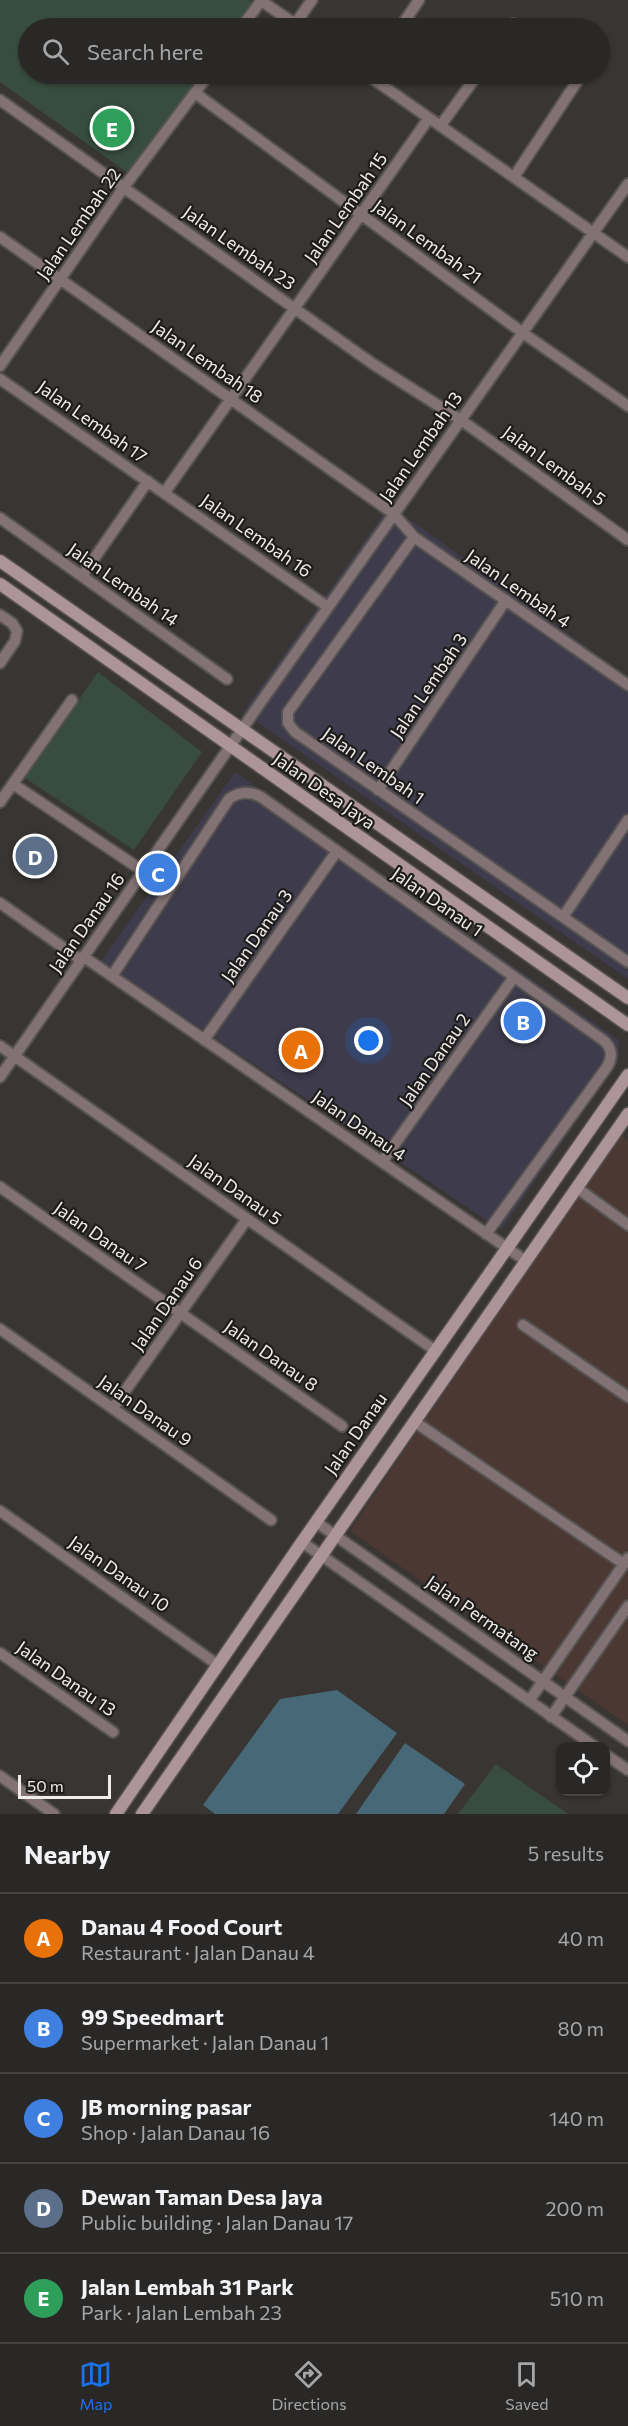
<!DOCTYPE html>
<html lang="en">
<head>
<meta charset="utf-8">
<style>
  body { margin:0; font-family:Commissioner,sans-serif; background:#363432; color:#f1f3f6 }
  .controls { position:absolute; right:18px; bottom:18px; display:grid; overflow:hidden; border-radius:12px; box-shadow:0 2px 4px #0004 }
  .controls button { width:54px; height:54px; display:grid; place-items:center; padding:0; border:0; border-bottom:2px solid #464443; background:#2a2826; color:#f1f3f6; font:30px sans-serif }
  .scale { position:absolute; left:18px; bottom:15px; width:93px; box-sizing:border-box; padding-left:6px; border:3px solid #efedeb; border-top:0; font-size:16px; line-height:21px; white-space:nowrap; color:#efedeb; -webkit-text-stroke:4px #1e1d1c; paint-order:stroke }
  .you { position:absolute; left:369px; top:1041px; width:21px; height:21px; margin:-15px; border:4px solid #fff; border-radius:50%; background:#1a73e8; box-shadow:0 0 0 9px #1a73e833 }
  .badge { display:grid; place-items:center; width:39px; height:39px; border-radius:50%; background:#1a73e8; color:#fff; font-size:20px; font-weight:700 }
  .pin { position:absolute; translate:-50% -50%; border:3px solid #fff; box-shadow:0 2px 6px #0006 }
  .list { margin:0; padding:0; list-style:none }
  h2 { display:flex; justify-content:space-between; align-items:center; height:78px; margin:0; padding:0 24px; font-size:26px }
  h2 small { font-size:20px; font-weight:400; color:#a5a6a7 }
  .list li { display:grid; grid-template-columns:39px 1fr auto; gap:18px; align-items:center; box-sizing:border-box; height:90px; padding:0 24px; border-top:2px solid #464443 }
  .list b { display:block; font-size:22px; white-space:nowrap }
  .list p { margin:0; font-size:20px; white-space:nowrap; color:#a5a6a7 }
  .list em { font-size:20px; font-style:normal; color:#a5a6a7 }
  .icon { flex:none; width:33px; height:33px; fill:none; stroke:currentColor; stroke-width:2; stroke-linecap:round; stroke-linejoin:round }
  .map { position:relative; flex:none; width:628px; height:1814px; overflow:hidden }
  .search { position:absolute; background:#2a2826; box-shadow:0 2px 4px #0004; left:18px; right:18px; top:18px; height:66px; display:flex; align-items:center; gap:15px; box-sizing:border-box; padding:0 21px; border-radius:33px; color:#a5a6a7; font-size:22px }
  .sheet { height:528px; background:#2a2826 }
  nav { display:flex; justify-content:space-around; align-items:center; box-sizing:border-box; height:84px; border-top:2px solid #464443; background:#2a2826; font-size:16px; color:#a5a6a7 }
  nav a { display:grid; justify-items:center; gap:3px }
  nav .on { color:#1a73e8 }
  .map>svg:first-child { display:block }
</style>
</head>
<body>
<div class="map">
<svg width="628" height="1814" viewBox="0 0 628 1814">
  <rect width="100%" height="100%" fill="#383532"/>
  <path fill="#3e3b4c" d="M 390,505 L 628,677 L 628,979 L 243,712 Z
    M 235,772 L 619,1040 L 618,1062 L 501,1230 L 101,961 Z"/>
  <path fill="#4c3833" d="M 618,1133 L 628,1140 L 628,1725 L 350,1531 Z"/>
  <path fill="#384d3f" d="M 0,0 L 249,0 L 253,3 L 234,28 L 28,28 L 28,74 L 201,74 L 128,173 L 0,82 Z
    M 98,672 L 202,752 L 134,850 L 25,778 Z
    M 496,1764 L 568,1814 L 458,1814 Z"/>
  <path fill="#476876" d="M 337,1690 L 397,1733 L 338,1814 L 215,1814 L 203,1805 L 280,1699 Z
    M 405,1743 L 465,1784 L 444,1814 L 356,1814 Z"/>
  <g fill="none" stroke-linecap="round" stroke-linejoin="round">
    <g stroke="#555250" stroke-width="14">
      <path id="street" d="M 260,0 L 301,28
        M 295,24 L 312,0
        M 241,28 L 261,1
        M 400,28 L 419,0
        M 510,28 L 513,24
        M 366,74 L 628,257
        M 195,93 L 523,333 L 628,406
        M 0,100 L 373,364 L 461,420 L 628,540
        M 441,125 L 478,74
        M 514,177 L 580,77
        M 0,237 L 394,514 L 414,537 L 628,685
        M 0,366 L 124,187 L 209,74
        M 0,379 L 328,607
        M 165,492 L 429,118
        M 0,518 L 227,679
        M 414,537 L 288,712 L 288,723 L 295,732 L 628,962
        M 82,576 L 148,481
        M 0,615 L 12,623 L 17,631 L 15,641 L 0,663
        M 13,784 L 143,871
        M 378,790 L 506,600
        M 0,802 L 72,700
        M 0,903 L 81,960
        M 563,917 L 628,820
        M 84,957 L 526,1261
        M 112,976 L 229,799 C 240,791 250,791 261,797 L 603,1040 C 612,1047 613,1057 607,1067 L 486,1234
        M 204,1040 L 337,851
        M 0,1046 L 436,1351
        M 0,1077 L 261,702 L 628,184
        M 382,1162 L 514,977
        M 0,1187 L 342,1426
        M 577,1188 L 628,1225
        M 523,1325 L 628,1397
        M 0,1329 L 271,1520
        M 113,1408 L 247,1219
        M 415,1422 L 624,1564
        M 0,1511 L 218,1665
        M 316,1522 L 628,1741
        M 302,1542 L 594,1746
        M 0,1653 L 113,1732
        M 529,1701 L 628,1558
        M 551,1717 L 628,1606
        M 606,1755 L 628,1770
        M 0,1776 L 54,1814"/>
    </g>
    <g stroke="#555250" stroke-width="15">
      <path id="secondary" d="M 0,561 L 628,998
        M 0,584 L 628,1025
        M 116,1814 L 302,1542 L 628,1075
        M 142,1814 L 628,1114"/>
    </g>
    <use href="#street" stroke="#827275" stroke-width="10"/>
    <use href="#secondary" stroke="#ad9498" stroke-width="12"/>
  </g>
  <g text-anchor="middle" stroke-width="4.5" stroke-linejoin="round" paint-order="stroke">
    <g font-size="18" fill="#efedeb" stroke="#1e1d1c">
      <text transform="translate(346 208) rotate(-55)" y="6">Jalan Lembah 15</text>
      <text transform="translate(79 224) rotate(-55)" y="6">Jalan Lembah 22</text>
      <text transform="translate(427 242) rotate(36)" y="6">Jalan Lembah 21</text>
      <text transform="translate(239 248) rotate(35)" y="6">Jalan Lembah 23</text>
      <text transform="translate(207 362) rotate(35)" y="6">Jalan Lembah 18</text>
      <text transform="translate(92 422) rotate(35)" y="6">Jalan Lembah 17</text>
      <text transform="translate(421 447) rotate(-55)" y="6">Jalan Lembah 13</text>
      <text transform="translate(554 466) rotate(36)" y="6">Jalan Lembah 5</text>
      <text transform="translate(256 536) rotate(35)" y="6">Jalan Lembah 16</text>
      <text transform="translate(123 585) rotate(35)" y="6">Jalan Lembah 14</text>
      <text transform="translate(518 589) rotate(35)" y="6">Jalan Lembah 4</text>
      <text transform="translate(429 686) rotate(-56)" y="6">Jalan Lembah 3</text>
      <text transform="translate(373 766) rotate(35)" y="6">Jalan Lembah 1</text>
      <text transform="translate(324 791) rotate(35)" y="6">Jalan Desa Jaya</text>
      <text transform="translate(437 902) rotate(35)" y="6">Jalan Danau 1</text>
      <text transform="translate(87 923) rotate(-55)" y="6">Jalan Danau 16</text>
      <text transform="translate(257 936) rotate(-55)" y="6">Jalan Danau 3</text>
      <text transform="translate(435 1060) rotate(-55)" y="6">Jalan Danau 2</text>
      <text transform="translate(359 1126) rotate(35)" y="6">Jalan Danau 4</text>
      <text transform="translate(235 1190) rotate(35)" y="6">Jalan Danau 5</text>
      <text transform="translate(100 1237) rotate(35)" y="6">Jalan Danau 7</text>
      <text transform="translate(167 1304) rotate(-55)" y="6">Jalan Danau 6</text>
      <text transform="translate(271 1356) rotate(35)" y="6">Jalan Danau 8</text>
      <text transform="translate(145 1411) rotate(35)" y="6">Jalan Danau 9</text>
      <text transform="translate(356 1434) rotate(-55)" y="6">Jalan Danau</text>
      <text transform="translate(119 1574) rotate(35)" y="6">Jalan Danau 10</text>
      <text transform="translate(482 1618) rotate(35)" y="6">Jalan Permatang</text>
      <text transform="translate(66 1679) rotate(35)" y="6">Jalan Danau 13</text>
    </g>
  </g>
</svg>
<div class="controls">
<button><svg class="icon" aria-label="locate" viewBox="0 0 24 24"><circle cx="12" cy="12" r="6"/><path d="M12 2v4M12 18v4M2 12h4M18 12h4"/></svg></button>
</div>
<div class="scale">50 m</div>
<div class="you"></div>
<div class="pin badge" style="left:301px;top:1050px;background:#e8710a">A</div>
<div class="pin badge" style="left:523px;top:1021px;background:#3f7fe0">B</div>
<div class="pin badge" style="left:158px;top:873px;background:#3f7fe0">C</div>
<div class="pin badge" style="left:35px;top:856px;background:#5c6f8a">D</div>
<div class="pin badge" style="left:112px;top:128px;background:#2e9e5b">E</div>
<div class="search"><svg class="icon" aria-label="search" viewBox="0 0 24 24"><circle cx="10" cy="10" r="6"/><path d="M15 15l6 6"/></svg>Search here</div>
</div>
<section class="sheet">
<h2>Nearby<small>5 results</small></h2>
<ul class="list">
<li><span class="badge" style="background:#e8710a">A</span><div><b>Danau 4 Food Court</b><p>Restaurant · Jalan Danau 4</p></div><em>40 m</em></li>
<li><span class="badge" style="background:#3f7fe0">B</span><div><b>99 Speedmart</b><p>Supermarket · Jalan Danau 1</p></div><em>80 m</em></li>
<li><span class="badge" style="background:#3f7fe0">C</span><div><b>JB morning pasar</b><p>Shop · Jalan Danau 16</p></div><em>140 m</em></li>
<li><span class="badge" style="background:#5c6f8a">D</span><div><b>Dewan Taman Desa Jaya</b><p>Public building · Jalan Danau 17</p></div><em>200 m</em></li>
<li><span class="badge" style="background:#2e9e5b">E</span><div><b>Jalan Lembah 31 Park</b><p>Park · Jalan Lembah 23</p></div><em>510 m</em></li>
</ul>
</section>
<nav>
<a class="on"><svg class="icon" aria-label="map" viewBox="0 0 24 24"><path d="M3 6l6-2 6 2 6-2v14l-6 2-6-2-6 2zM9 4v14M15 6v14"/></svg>Map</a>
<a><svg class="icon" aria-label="directions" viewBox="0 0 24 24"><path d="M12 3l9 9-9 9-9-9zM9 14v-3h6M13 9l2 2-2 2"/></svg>Directions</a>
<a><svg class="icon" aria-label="saved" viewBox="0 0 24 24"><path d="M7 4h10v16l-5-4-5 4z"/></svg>Saved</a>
</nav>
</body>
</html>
